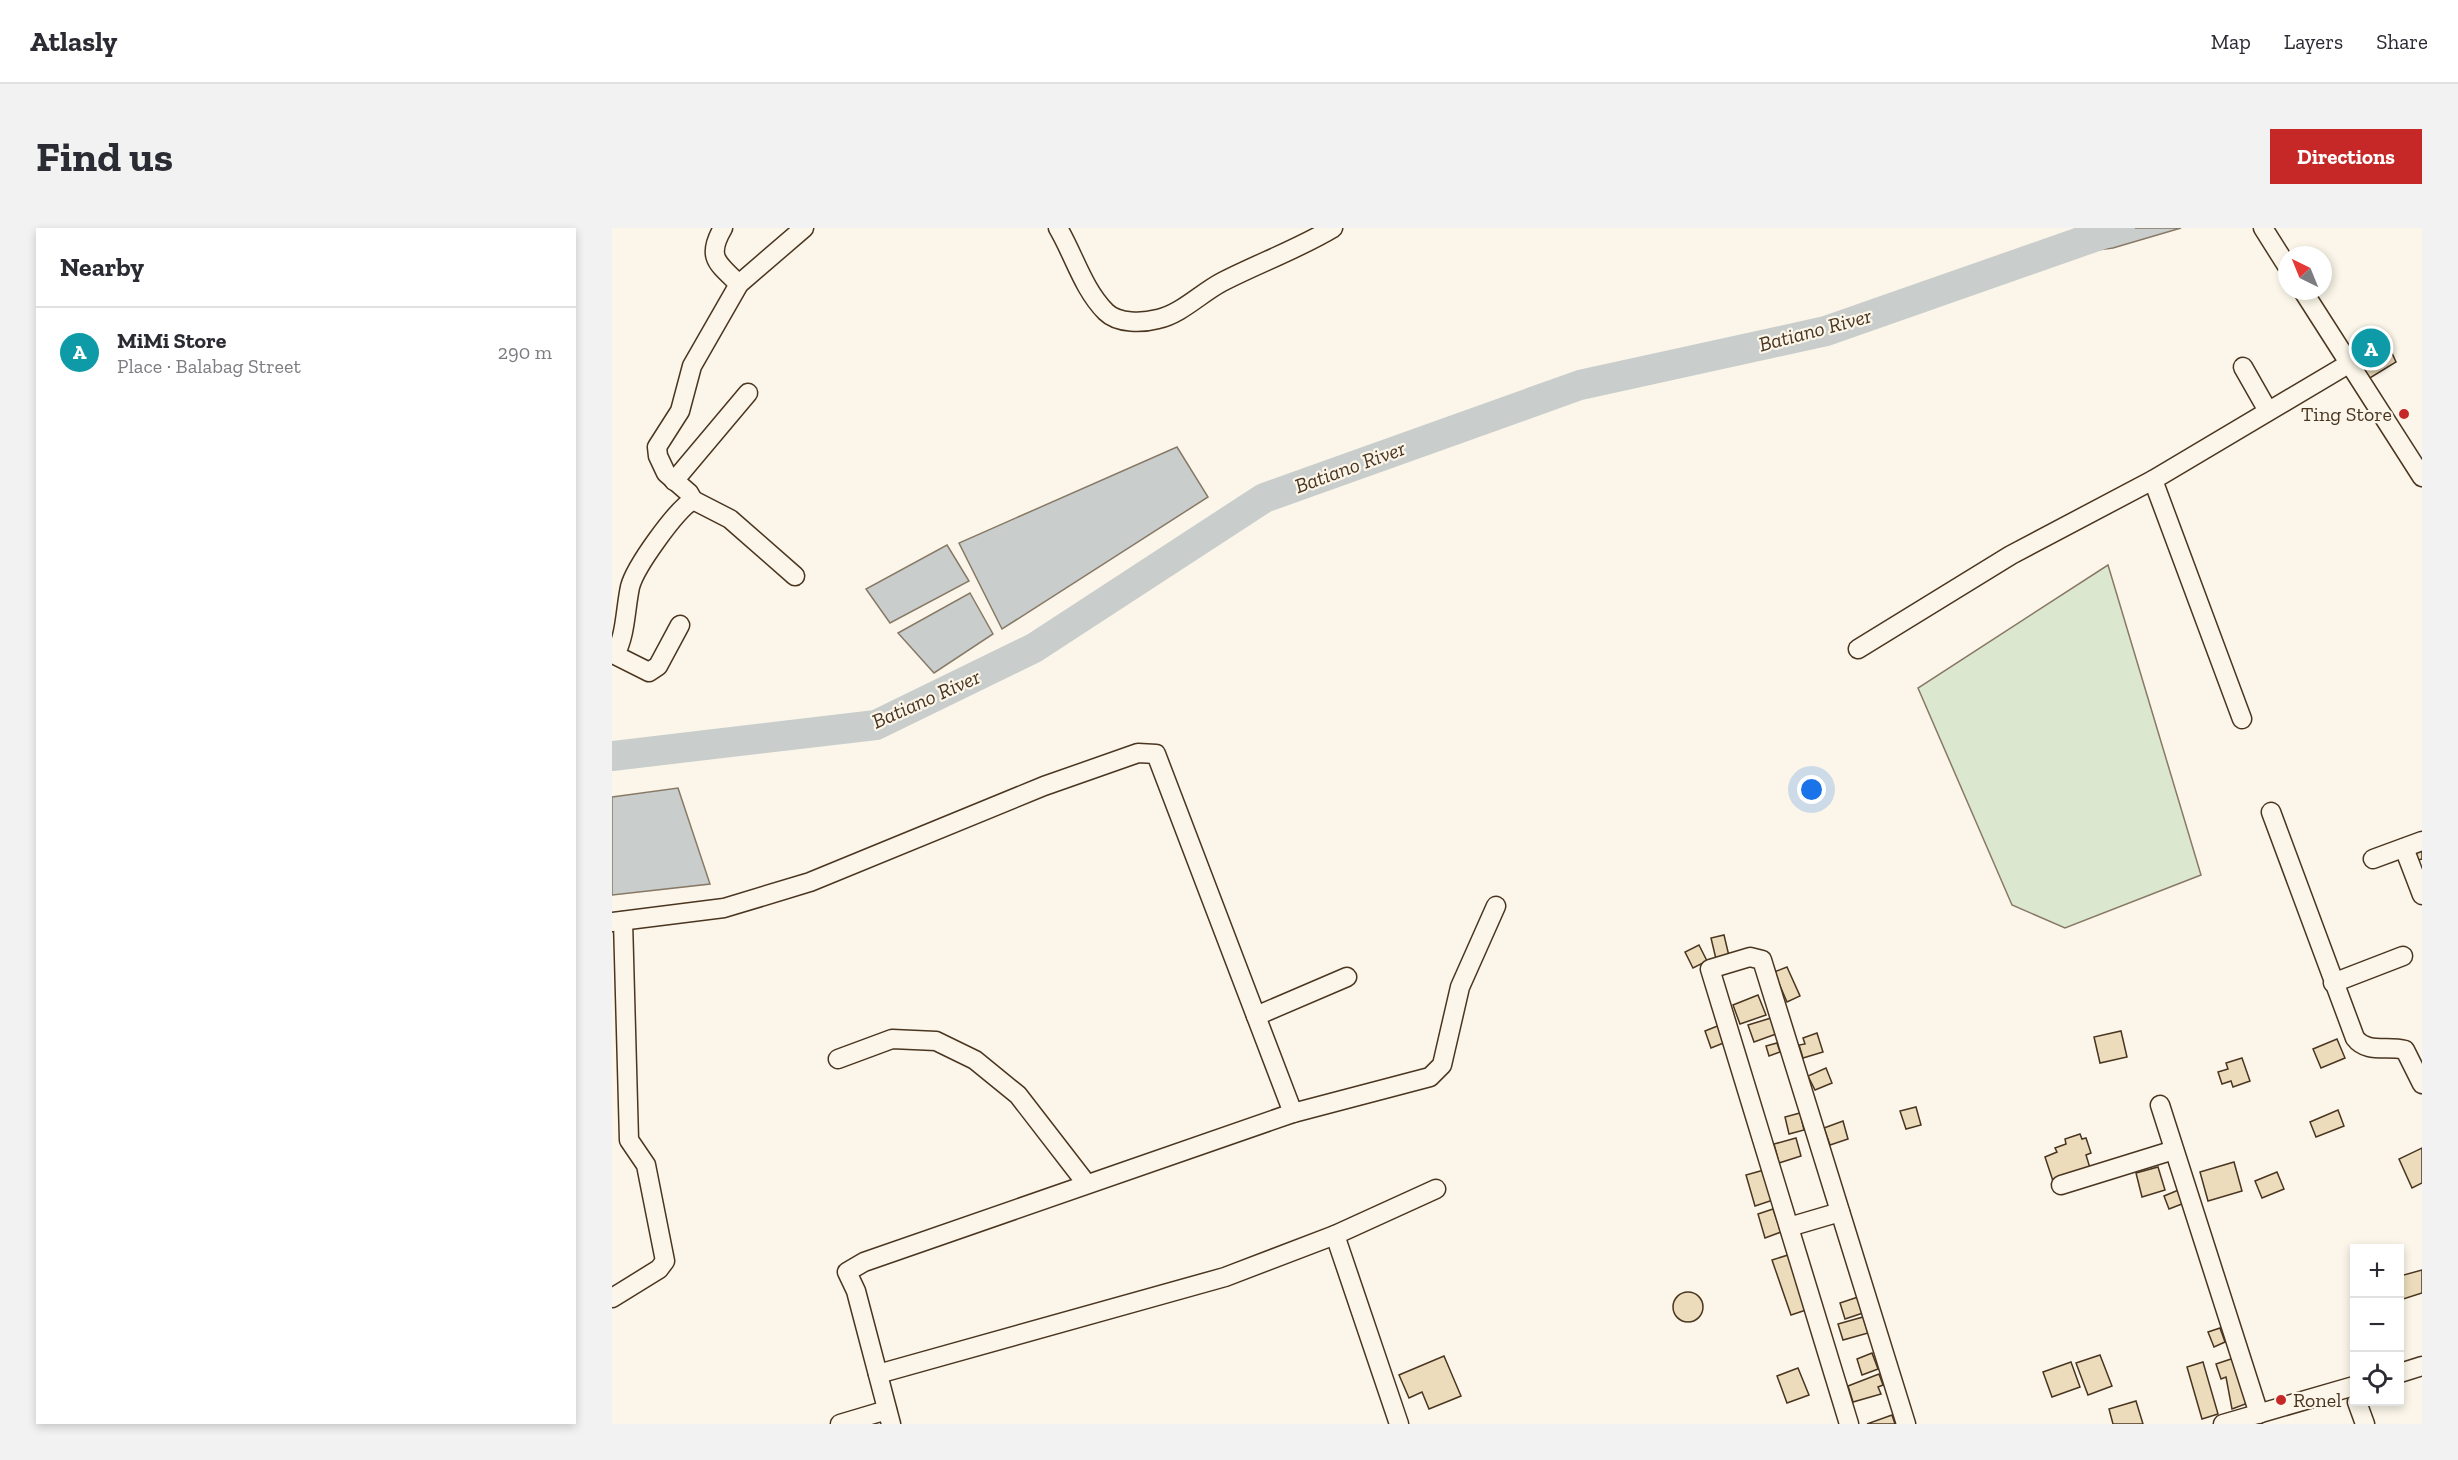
<!DOCTYPE html>
<html lang="en">
<head>
<meta charset="utf-8">
<style>
  :root { --surface:#fff; --page:#f2f2f3; --text:#2b2b33; --muted:#7c7c81; --line:#e1e1e2; --accent:#c62828 }
  body { margin:0; font-family:"Zilla Slab",serif; background:var(--page); color:var(--text) }
  .controls { position:absolute; right:18px; bottom:18px; display:grid; overflow:hidden; border-radius:0px; box-shadow:0 3px 9px #0003 }
  .controls button { width:54px; height:54px; display:grid; place-items:center; padding:0; border:0; border-bottom:2px solid var(--line); background:var(--surface); color:var(--text); font:30px sans-serif }
  .compass { position:absolute; left:1666px; top:18px; width:54px; height:54px; border-radius:50%; background:var(--surface); box-shadow:0 3px 9px #0003; rotate:317deg }
  .you { position:absolute; left:1200px; top:562px; width:21px; height:21px; margin:-15px; border:4px solid #fff; border-radius:50%; background:#1a73e8; box-shadow:0 0 0 9px #1a73e833 }
  .badge { display:grid; place-items:center; width:39px; height:39px; border-radius:50%; background:var(--accent); color:#fff; font-size:20px; font-weight:700 }
  .pin { position:absolute; translate:-50% -50%; border:3px solid #fff; box-shadow:0 2px 6px #0006 }
  .list { margin:0; padding:0; list-style:none }
  h2 { display:flex; justify-content:space-between; align-items:center; height:78px; margin:0; padding:0 24px; font-size:26px }
  h2 small { font-size:20px; font-weight:400; color:var(--muted) }
  .list li { display:grid; grid-template-columns:39px 1fr auto; gap:18px; align-items:center; box-sizing:border-box; height:90px; padding:0 24px; border-top:2px solid var(--line) }
  .list b { display:block; font-size:22px; white-space:nowrap }
  .list p { margin:0; font-size:20px; white-space:nowrap; color:var(--muted) }
  .list em { font-size:20px; font-style:normal; color:var(--muted) }
  .icon { flex:none; width:33px; height:33px; fill:none; stroke:currentColor; stroke-width:2; stroke-linecap:round; stroke-linejoin:round }
  .map { position:relative; flex:none; width:1810px; height:1196px; overflow:hidden; border-radius:0px }
  header { display:flex; align-items:center; gap:36px; box-sizing:border-box; height:84px; padding:0 30px; background:var(--surface); border-bottom:2px solid var(--line) }
  header strong { font-size:28px }
  nav { display:flex; gap:33px; margin-inline-start:auto; font-size:21px }
  .intro { display:flex; align-items:center; justify-content:space-between; box-sizing:border-box; height:144px; padding:0 36px }
  h1 { margin:0; font-size:42px }
  .button { padding:15px 27px; border-radius:0px; background:var(--accent); color:#fff; font-size:21px; font-weight:700 }
  main { display:flex; gap:36px; padding:0 36px }
  aside { flex:1; background:var(--surface); border-radius:0px; box-shadow:0 3px 9px #0003 }
  .map>svg:first-child { display:block }
  .green { fill:#dce7d0; stroke:#887966; stroke-width:1.5 }
  .water { fill:#c9cecd; stroke:#887966; stroke-width:1.5 }
  .lines { fill:none; stroke-linecap:round; stroke-linejoin:round }
  .river { stroke:#c9cecd; stroke-width:30 }
  .building { fill:#ecdcbc; stroke:#4a3520; stroke-width:1.5 }
  .minor-casing { stroke:#4a3520; stroke-width:21 }
  .minor { stroke:#fbf6e9; stroke-width:18 }
  .poi-dot { fill:#c62828; stroke:#fbf6e9; stroke-width:2 }
  .labels { text-anchor:middle; stroke-width:4.5; stroke-linejoin:round; paint-order:stroke }
  .poi-label { font-size:20px; fill:#4a3520; stroke:#fbf6e9; text-anchor:end }
  .water-label { font-size:21px; font-style:italic; fill:#4a3520; stroke:#fbf6e9 }
</style>
</head>
<body>
<header>
<strong>Atlasly</strong>
<nav><a>Map</a><a>Layers</a><a>Share</a></nav>
</header>
<div class="intro"><h1>Find us</h1><a class="button">Directions</a></div>
<main>
<aside>
<h2>Nearby<small></small></h2>
<ul class="list">
<li><span class="badge" style="background:#0f9aa8">A</span><div><b>MiMi Store</b><p>Place · Balabag Street</p></div><em>290 m</em></li>
</ul>
</aside>
<div class="map">
<svg width="1810" height="1196" viewBox="0 0 1810 1196">
  <rect width="100%" height="100%" fill="#fbf6e9"/>
  <path class="green" d="M1496 337 1589 647 1453 700 1400 677 1306 460Z"/>
  <g class="water">
    <path d="M1482 0H1569L1501 20 1429 29Z"/>
    <path d="M565 219 596 269 390 401 347 315Z"/>
    <path d="M335 317 357 353 278 395 254 361Z"/>
    <path d="M358 365 381 406 322 445 286 405Z"/>
    <path d="M66 560 98 656 0 667V569Z"/>
  </g>
  <g class="lines">
    <path class="river" d="M0 528 264 497 422 420 652 270 968 157 1214 103 1508 0"/>
  </g>
  <g class="building">
    <path d="M1770 107 1775 114 1742 135 1738 129Z"/>
    <path d="M1775 114 1784 134 1753 153 1742 135Z"/>
    <path d="M1810 615V631L1803 633 1798 620Z"/>
    <path d="M1112 707 1117 728 1104 731 1099 710Z"/>
    <path d="M1087 717 1095 733 1081 740 1073 724Z"/>
    <path d="M1175 739 1188 768 1175 774 1162 744Z"/>
    <path d="M1146 767 1154 787 1128 796 1121 777Z"/>
    <path d="M1159 790 1164 806 1142 814 1136 797Z"/>
    <path d="M1108 797 1114 814 1099 820 1093 803Z"/>
    <path d="M1509 803 1515 829 1488 835 1482 809Z"/>
    <path d="M1205 805 1211 824 1191 830 1187 817 1193 816 1191 810Z"/>
    <path d="M1725 811 1733 830 1709 840 1701 821Z"/>
    <path d="M1165 815 1168 824 1157 828 1154 818Z"/>
    <path d="M1630 830 1638 853 1621 859 1619 853 1610 856 1606 844 1616 841 1614 835Z"/>
    <path d="M1214 840 1220 855 1203 862 1196 848Z"/>
    <path d="M1304 879 1309 897 1294 901 1288 883Z"/>
    <path d="M1726 882 1732 898 1704 909 1698 894Z"/>
    <path d="M1188 885 1192 902 1177 906 1173 889Z"/>
    <path d="M1231 893 1236 911 1218 917 1212 900Z"/>
    <path d="M1468 906 1470 911 1474 910 1479 925 1474 927 1478 940 1441 953 1433 929 1445 924 1443 920 1454 916 1453 911Z"/>
    <path d="M1184 910 1189 928 1167 935 1162 916Z"/>
    <path d="M1810 920V955L1800 960 1787 931Z"/>
    <path d="M1622 934 1630 963 1596 973 1588 944Z"/>
    <path d="M1546 939 1553 962 1530 969 1524 945Z"/>
    <path d="M1152 942 1161 972 1143 978 1134 947Z"/>
    <path d="M1665 944 1672 961 1650 970 1643 953Z"/>
    <path d="M1569 961 1575 974 1557 981 1552 968Z"/>
    <path d="M1161 981 1169 1004 1153 1010 1146 986Z"/>
    <path d="M1176 1027 1194 1082 1179 1087 1160 1032Z"/>
    <path d="M1810 1042V1065L1788 1072V1048Z"/>
    <circle cx="1076" cy="1079" r="15"/>
    <path d="M1246 1069 1251 1085 1233 1091 1228 1075Z"/>
    <path d="M1251 1089 1256 1105 1231 1112 1226 1096Z"/>
    <path d="M1608 1100 1613 1114 1602 1119 1596 1104Z"/>
    <path d="M1260 1125 1266 1141 1250 1147 1245 1131Z"/>
    <path d="M1488 1127 1500 1158 1476 1167 1464 1135Z"/>
    <path d="M832 1128 849 1168 817 1181 810 1164 797 1170 787 1147Z"/>
    <path d="M1622 1130 1636 1175 1620 1181 1614 1149 1609 1151 1604 1136Z"/>
    <path d="M1459 1134 1468 1159 1440 1169 1431 1144Z"/>
    <path d="M1591 1134 1606 1186 1590 1191 1575 1139Z"/>
    <path d="M1186 1140 1197 1167 1175 1175 1165 1148Z"/>
    <path d="M1267 1146 1271 1157 1266 1159 1269 1166 1241 1174 1236 1158Z"/>
    <path d="M1524 1173 1531 1196H1501L1497 1181Z"/>
    <path d="M1280 1187 1283 1196H1255Z"/>
  </g>
  <g class="lines">
    <defs>
      <g id="minor">
        <path d="M111 0C94 29 105 35 127 56"/>
        <path d="M446 0C462 27 471 61 494 84 506 96 531 95 546 91 569 86 589 65 610 54 647 35 686 21 721 0"/>
        <path d="M1651 0 1675 38"/>
        <path d="M1691 63 1810 249"/>
        <path d="M1631 139 1656 183"/>
        <path d="M1541 252 1630 491"/>
        <path d="M62 253 136 165"/>
        <path d="M81 272 118 291 183 348"/>
        <path d="M68 397 46 438 37 444 3 427C14 406 13 383 18 359 23 339 64 282 81 272L77 265 54 245 46 228 45 219 68 183 80 138 127 56 192 0"/>
        <path d="M1246 421 1399 327 1541 252 1738 135"/>
        <path d="M1659 584 1743 810C1755 826 1776 817 1793 822L1810 856"/>
        <path d="M1792 620 1810 667"/>
        <path d="M1761 631 1810 613"/>
        <path d="M0 694 112 680 198 654 432 558 526 525 544 526 681 885"/>
        <path d="M1721 755 1791 728"/>
        <path d="M644 788 735 749"/>
        <path d="M226 831 280 811 324 813 363 832 406 867 474 955"/>
        <path d="M1548 877 1647 1186"/>
        <path d="M1449 957 1562 922"/>
        <path d="M1177 999 1228 984"/>
        <path d="M723 1007 787 1196"/>
        <path d="M0 1070 47 1041 53 1033 34 937 17 912 11 693"/>
        <path d="M1788 1145 1810 1138"/>
        <path d="M266 1146 613 1049 723 1007 824 961"/>
        <path d="M1745 1174 1753 1196"/>
        <path d="M228 1196 275 1182"/>
        <path d="M279 1196 244 1063 235 1044 252 1034 681 885 818 849 830 837 848 759 884 678"/>
        <path d="M1237 1196 1098 741 1138 729 1150 732 1294 1196"/>
        <path d="M1611 1196 1742 1158"/>
      </g>
    </defs>
    <use href="#minor" class="minor-casing"/>
    <use href="#minor" class="minor"/>
  </g>
  <g class="poi-dot">
    <circle cx="1792" cy="186" r="6"/>
    <circle cx="1669" cy="1172" r="6"/>
  </g>
  <g class="labels">
    <g class="poi-label">
      <text x="1780" y="193">Ting Store</text>
      <text x="1681" y="1179" text-anchor="start">Ronel</text>
    </g>
    <g class="water-label">
      <text transform="translate(1203 102) rotate(-15)" y="7">Batiano River</text>
      <text transform="translate(738 239) rotate(-20)" y="7">Batiano River</text>
      <text transform="translate(314 471) rotate(-24)" y="7">Batiano River</text>
    </g>
  </g>
</svg>
<div class="controls">
<button>+</button>
<button>−</button>
<button><svg class="icon" aria-label="locate" viewBox="0 0 24 24"><circle cx="12" cy="12" r="6"/><path d="M12 2v4M12 18v4M2 12h4M18 12h4"/></svg></button>
</div>
<svg class="compass" viewBox="-18 -18 36 36"><path d="M0-13l5 13h-10z" fill="#e53935"/><path d="M0 13l5-13h-10z" fill="#7c7c81"/></svg>
<div class="you"></div>
<div class="pin badge" style="left:1759px;top:120px;background:#0f9aa8">A</div>
</div>
</main>
</body>
</html>
